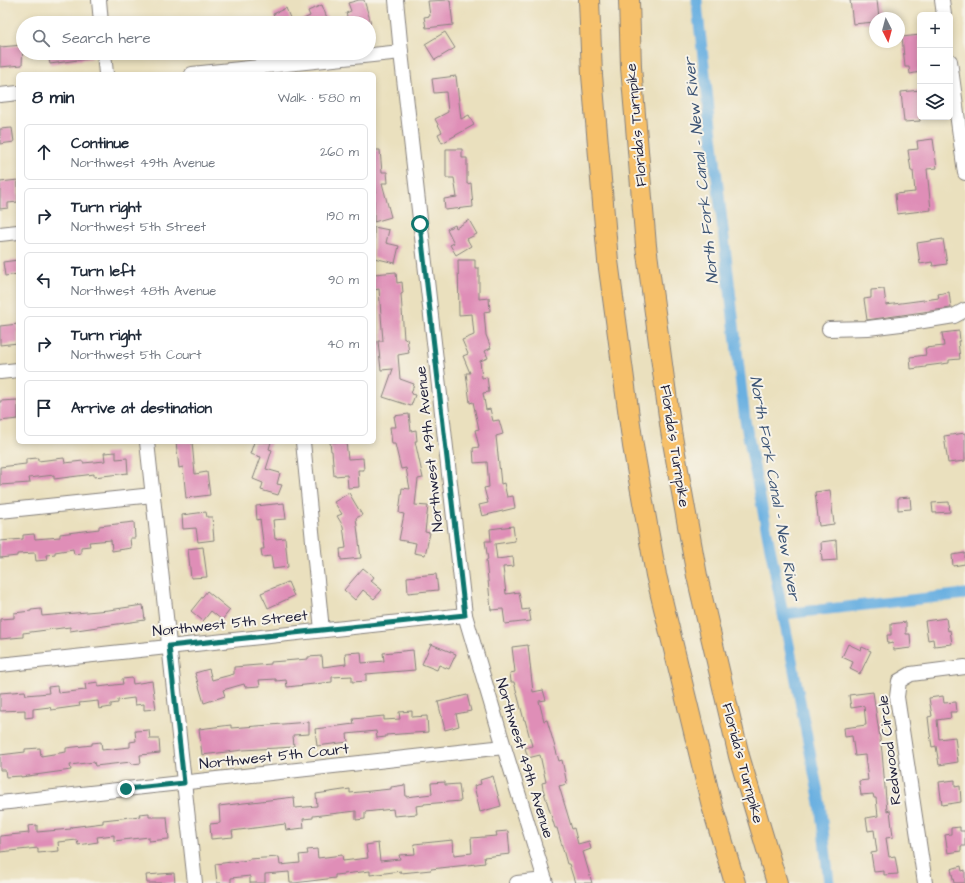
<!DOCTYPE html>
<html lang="en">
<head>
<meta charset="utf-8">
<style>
  :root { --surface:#fff; --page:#f2f2f3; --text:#1f2937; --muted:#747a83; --line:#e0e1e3 }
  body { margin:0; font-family:"Architects Daughter",sans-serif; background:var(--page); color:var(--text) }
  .controls { position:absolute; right:12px; top:12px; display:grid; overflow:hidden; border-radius:6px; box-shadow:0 2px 6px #0003 }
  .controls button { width:36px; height:36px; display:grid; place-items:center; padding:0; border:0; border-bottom:1px solid var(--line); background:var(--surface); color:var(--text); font:20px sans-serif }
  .compass { position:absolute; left:869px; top:12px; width:36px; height:36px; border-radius:50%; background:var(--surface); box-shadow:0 2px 6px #0003; rotate:174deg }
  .stop { position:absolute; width:12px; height:12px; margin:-9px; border:3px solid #0f766e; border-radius:50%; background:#fff }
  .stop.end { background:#0f766e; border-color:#fff; box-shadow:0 1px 4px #0008 }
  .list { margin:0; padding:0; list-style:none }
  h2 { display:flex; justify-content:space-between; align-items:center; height:52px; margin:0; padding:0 16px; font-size:17px }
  h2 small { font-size:13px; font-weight:400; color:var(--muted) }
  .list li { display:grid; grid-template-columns:26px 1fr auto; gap:12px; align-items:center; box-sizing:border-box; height:56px; margin:0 8px 8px; padding:0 8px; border:1px solid var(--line); border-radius:6px }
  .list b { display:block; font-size:15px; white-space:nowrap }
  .list p { margin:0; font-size:13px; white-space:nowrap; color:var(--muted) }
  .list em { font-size:13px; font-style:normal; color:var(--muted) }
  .icon { flex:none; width:22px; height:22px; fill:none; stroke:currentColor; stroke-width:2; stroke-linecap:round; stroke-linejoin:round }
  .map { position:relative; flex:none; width:965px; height:883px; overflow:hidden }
  .search { position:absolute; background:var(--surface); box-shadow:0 2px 6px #0003; left:16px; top:16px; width:360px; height:44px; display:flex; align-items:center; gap:10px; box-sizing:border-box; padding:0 14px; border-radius:22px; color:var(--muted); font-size:15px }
  .panel { position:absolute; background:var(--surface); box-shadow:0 2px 6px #0003; left:16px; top:72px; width:360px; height:372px; border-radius:6px }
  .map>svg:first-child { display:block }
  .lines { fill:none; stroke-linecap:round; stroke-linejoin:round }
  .canal { stroke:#6bb0e1; stroke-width:11 }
  .building { fill:#df8eb7 }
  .minor-casing { stroke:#86817c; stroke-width:16 }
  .highway-casing { stroke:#86817c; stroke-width:22 }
  .minor { stroke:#fff; stroke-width:14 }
  .highway { stroke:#f6c06b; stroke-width:20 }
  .route { stroke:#0f766e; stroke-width:5 }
  .labels { text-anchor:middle; stroke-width:4; stroke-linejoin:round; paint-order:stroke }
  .street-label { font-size:15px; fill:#22223b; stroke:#f7f3e8 }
  .water-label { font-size:16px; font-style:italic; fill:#3c5475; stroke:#f7f3e8 }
</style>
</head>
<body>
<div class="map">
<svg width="965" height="883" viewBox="0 0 965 883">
  <rect width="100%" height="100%" fill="#f7f3e8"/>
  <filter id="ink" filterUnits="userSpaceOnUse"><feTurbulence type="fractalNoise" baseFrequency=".025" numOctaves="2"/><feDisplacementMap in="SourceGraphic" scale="8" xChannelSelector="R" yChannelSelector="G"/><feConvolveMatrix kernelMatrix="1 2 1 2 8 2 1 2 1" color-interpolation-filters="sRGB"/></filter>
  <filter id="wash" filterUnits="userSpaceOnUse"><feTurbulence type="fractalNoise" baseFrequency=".012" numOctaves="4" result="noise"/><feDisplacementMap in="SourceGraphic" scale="16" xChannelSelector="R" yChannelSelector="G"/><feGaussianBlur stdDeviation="0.9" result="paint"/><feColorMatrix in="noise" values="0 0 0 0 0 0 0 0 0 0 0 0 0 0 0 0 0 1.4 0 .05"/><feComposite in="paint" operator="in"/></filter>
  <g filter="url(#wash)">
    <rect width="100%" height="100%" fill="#eae0be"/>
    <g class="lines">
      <g class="canal">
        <path d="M697 0 698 14 745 420 820 803 829 883"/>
        <path d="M783 614 965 594"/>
      </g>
    </g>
    <g id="blocks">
      <g class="building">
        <path d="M359 0H364L371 23H349L346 13 351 11 348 3Z"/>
        <path d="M450 0 453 25 426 28 424 17 430 16 428 1Z"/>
        <path d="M850 0H877L879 18H875V22L853 24Z"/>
        <path d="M322 5 329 23H295L310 16 308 11Z"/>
        <path d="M286 8 292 23H276L273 14Z"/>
        <path d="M445 32 455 48 435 60 425 44Z"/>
        <path d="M920 35V72L910 74 909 67H905L902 37Z"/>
        <path d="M23 45 22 65 0 67V47Z"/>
        <path d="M48 53H91L92 58 50 64Z"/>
        <path d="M456 76 461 119 469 115 474 125 442 143 438 134 442 132 435 119 448 112 446 92 434 93 432 79Z"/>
        <path d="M920 90V121L904 122 901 92Z"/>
        <path d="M12 128 14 142 0 144V129Z"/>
        <path d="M933 139 937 168 927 169 931 210 897 214 895 194 915 192 913 171H911L908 150 918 149 917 141Z"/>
        <path d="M446 149H462V158H467V184L471 183 473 207 445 210 444 199 457 197 454 178H446Z"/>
        <path d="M374 150H380L382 172H387L388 183H382L391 217 374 222V192H376L374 177Z"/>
        <path d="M18 180V202L8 203V208L0 209V182Z"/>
        <path d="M469 220 477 234 467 239 471 246 456 255 450 245 454 243 447 229 455 225 456 228Z"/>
        <path d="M374 227 389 230 386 243 399 246 395 263 374 258Z"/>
        <path d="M943 239 947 264 933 266 932 262 920 264 917 243Z"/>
        <path d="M18 260V274L5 276 3 262Z"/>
        <path d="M458 260H475V268H479V299L489 298 490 311 484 312 486 335 491 348 485 351 488 358 480 361 482 378 487 377 489 392 483 393 486 410 490 409 493 421 499 420 503 434 496 436 501 484 504 483 507 497 513 496 515 508 482 516 479 505 488 503 484 488 489 487 487 462 474 463 473 448 479 447 475 430 479 429 473 402 470 403 466 373H470L463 356 468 354 462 340 474 335 472 314 459 315Z"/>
        <path d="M396 272 397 283 402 282 403 293 401 294 404 339 407 338 409 353 398 355 400 379 414 384 411 394 415 395 411 406 383 397 393 369 381 370 378 341H383L379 289 374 290V274Z"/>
        <path d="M884 289 886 305 939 298 938 294 949 292 951 308 867 320 864 299 871 298V290Z"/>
        <path d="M18 324V343L0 345V326Z"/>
        <path d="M959 331 960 341H958L960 359 949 360V363L926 366V367L911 369 910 357 926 355 925 348 944 346 942 333Z"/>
        <path d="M18 400V419L0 421V401Z"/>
        <path d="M409 414 411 431 416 430 417 441H415L423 478 418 479 415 505 428 506 425 532 430 533 425 555 414 553 416 543 399 540 404 514 399 513 402 488 410 489 406 468 401 469 395 444H392L390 427H396L394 416Z"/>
        <path d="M965 433V461L948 463 944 436Z"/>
        <path d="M176 442H192L195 474 207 472 210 495 186 498 183 467 179 468Z"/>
        <path d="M254 442H271L269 449 272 450 266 469 280 473 277 484 282 485 278 495 261 490 263 483 253 479 261 457 250 454Z"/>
        <path d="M330 442H346L348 459 363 458 364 470H358L359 487 348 488 347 475 334 476 332 451H331Z"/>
        <path d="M116 452V459L127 458 128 473 94 477V474L54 479V475L29 478 30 483 0 485V467L26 464V459L38 458V461L64 458 65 463 83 461V463L105 461 104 453Z"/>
        <path d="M830 490 834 524 819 526 815 492Z"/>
        <path d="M349 493 362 515 356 518 361 558 341 560 340 549 346 548 343 526 337 516 342 514 334 502Z"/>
        <path d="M910 497 911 509 898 510V498Z"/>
        <path d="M949 502 950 512 933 513 932 503Z"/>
        <path d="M284 503 286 519 273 520 275 539 285 538 288 567 273 569 271 556 262 557 261 549H264L260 519 257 520 256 506Z"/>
        <path d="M206 512 207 517H212L214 540 198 542 196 528 183 529 182 515Z"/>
        <path d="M134 522 135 538H130L131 548 112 551 111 540 89 542 90 546 81 547V553L74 554 73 549 55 552V554L46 555 47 560 36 561 35 553 17 554V556L0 558V541L23 539V535L34 534 35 539 60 537V534L99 529V526Z"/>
        <path d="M513 526 515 541 495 544 497 559 513 557 514 566 503 567 506 594 519 592 522 610 529 609 531 621 505 624 503 609 491 610 486 560H488L485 541H491L490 529Z"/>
        <path d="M836 540 837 560 822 561 821 542Z"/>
        <path d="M203 547 207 577 191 578 188 549Z"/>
        <path d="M965 553V564L953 566 952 555Z"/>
        <path d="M363 568 374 577 371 581 382 590 374 599 363 590 355 600 344 590Z"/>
        <path d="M436 574 438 590 408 593 407 577Z"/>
        <path d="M288 582 294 596 268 608 261 593Z"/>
        <path d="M207 591 230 610 222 620 211 611 203 621 191 611Z"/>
        <path d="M143 605 145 620 70 631V627L23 633V637L0 639V619L14 618V613L31 611V610L41 609 42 616 109 610Z"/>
        <path d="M946 618 948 631 950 630 952 644 934 646 933 639 928 640 925 621Z"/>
        <path d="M906 622V634H910L911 648 894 650 893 643 888 644 887 635H891V624Z"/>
        <path d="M431 644 456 654 449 669 439 665 437 670 422 664Z"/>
        <path d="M848 644 861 650 862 647 871 651 860 674 850 669 853 662 842 657Z"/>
        <path d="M528 645 533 692 543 690 546 700 539 701 544 721 547 720 559 761 562 760 567 784 559 786 572 829 574 828 578 844 589 841 591 849 583 852 592 883H575L569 864H567L557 828H555L543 789 542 783 546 782 540 755 528 758 525 748 532 746 525 720H524L514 682H511L510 673 515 672 512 647Z"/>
        <path d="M413 650 415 670 366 674V681L352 682V676L332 677V682L287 687 286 680 276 681V679L259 680 260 686 245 687 244 684 223 690 225 696 204 703 195 673 209 669 212 680 234 674V667L271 664V662L308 659V657L322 656 323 667 346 664 345 653 361 652 362 663 384 661 383 653Z"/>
        <path d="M132 678 133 684 152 681 156 709 144 710V704L135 705 134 698 118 700V703L111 704V707L99 709 98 701 79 703 80 706 51 710 50 707 33 709V717L25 718V710L0 711V693L25 691 26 695 49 693 48 687 57 686 58 693 86 690 85 684 98 682V687L123 684 122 679Z"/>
        <path d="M873 692 882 752 887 811 890 810 893 837 886 838 889 857 895 856 898 874 884 875V871L874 872 871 853 877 852 874 830 868 831 866 818 878 816 876 798H874L873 794 861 795 859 781 868 780 865 755 855 756 852 736 845 737 844 728 866 725 864 706 851 708 849 695Z"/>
        <path d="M467 695 471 711 456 714 459 726 445 730 438 702Z"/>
        <path d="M943 696 944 703 956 702 957 712H950L951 718 937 720 939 739 955 737 958 762 939 765 936 746 932 747 930 734 928 717 932 716 929 698Z"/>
        <path d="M412 711V717L427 716 428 732 386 735V737L377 738 376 731 347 734 348 742 317 746 315 729 354 724 353 719 384 716V720L400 719 399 712Z"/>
        <path d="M309 722V734L293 735 294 747 243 750 202 755 199 729 231 725V728Z"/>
        <path d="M149 730 150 739H159L160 753 140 755 141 763 132 764 131 762 95 766 94 762 70 765 71 770 21 777V776L6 777 5 770H0V755L25 752V749L40 748 41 756 66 752V748L92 745V743L101 742 102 750 130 747V742L136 741 135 731Z"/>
        <path d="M493 776 501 806 480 812 474 786 481 784 480 780Z"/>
        <path d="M955 780V787L960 786 961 802 942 805 939 782Z"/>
        <path d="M445 782V785L459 784 461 801 424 804V805L416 806 417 814 394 816 393 809 365 812V819L356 820V811L313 816V818L303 819 304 828 286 830 285 824 232 831 233 837 211 839 210 824 220 823 219 806 294 797 295 808 317 806 316 794 350 789V793L391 789V787L405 785 406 797 432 794 431 783Z"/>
        <path d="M149 813V817H167L169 839 149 841V837L114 841V835L97 837 98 842 78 845 77 840 58 842 59 851 38 853V848L0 852V836L29 833 28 826 37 825V832L71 829V827L103 823V820L140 816 139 814Z"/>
        <path d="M960 827V831H965V846H961V851L948 853 945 835 951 834V828Z"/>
        <path d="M508 831 510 854 484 857 485 863 431 869V870L401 873V871L370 875V871L335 875V878L294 883H290L289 872 265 874V883H250V876L231 878V883H217L215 864 249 860V859L279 857 280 865 300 863 299 855 308 854 307 850 317 849 318 858 342 855 343 861 368 858 366 845 378 843 380 861 400 859 399 855 415 854 414 844 453 840 454 855 472 853 471 838 497 836 496 832Z"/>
        <path d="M961 866 962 871 965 870V883H954L951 869Z"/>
        <path d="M174 873 175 883H147L146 875Z"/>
      </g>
    </g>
  </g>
  <g filter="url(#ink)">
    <use href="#blocks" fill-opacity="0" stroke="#86817c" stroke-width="1"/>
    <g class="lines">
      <defs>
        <g id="minor">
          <path d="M99 0 101 23"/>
          <path d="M396 0 401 52 465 615 504 747 546 883"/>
          <path d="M942 0 944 15"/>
          <path d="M104 53 106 74"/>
          <path d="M950 61 965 173"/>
          <path d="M192 74 401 52"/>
          <path d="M0 95 18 93"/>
          <path d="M0 234 18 232"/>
          <path d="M829 329 868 328 917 322 954 316 965 310"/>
          <path d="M0 372 18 370"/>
          <path d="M147 442 195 883"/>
          <path d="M303 442 322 630"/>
          <path d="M0 511 153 495"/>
          <path d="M0 665 465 615"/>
          <path d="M0 803 504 747"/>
          <path d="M517 883 545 880"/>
          <path d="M925 883 897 697 899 681 911 674 965 667"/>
        </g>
        <g id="highway">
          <path d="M589 0 592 75 608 261 633 446 656 575 712 806 735 883"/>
          <path d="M629 0 631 67 646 246 671 431 697 576 739 756 777 883"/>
        </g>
      </defs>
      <use href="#minor" class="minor-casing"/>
      <use href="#highway" class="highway-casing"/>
      <use href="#minor" class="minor"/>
      <use href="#highway" class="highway"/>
    </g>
  </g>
  <g class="lines" filter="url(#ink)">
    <path class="route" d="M126 789 184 783 169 646 465 615 420 224"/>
  </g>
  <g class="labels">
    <g class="street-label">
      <text transform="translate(636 125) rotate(-95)" y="5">Florida's Turnpike</text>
      <text transform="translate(675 446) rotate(81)" y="5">Florida's Turnpike</text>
      <text transform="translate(429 449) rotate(-96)" y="5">Northwest 49th Avenue</text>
      <text transform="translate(230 623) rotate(-6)" y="5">Northwest 5th Street</text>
      <text transform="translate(889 750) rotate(-97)" y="5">Redwood Circle</text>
      <text transform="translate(274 756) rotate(-6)" y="5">Northwest 5th Court</text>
      <text transform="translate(525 758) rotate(73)" y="5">Northwest 49th Avenue</text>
      <text transform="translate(743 763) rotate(75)" y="5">Florida's Turnpike</text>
    </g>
    <g class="water-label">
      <text transform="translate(700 171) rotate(-96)" y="6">North Fork Canal - New River</text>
      <text transform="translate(776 488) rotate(80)" y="6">North Fork Canal - New River</text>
    </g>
  </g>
</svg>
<div class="controls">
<button>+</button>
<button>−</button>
<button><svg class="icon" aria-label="layers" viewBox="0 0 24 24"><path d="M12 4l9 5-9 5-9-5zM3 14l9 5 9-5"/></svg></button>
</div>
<svg class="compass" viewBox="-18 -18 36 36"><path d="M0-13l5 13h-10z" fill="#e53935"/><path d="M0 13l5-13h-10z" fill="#747a83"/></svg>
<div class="stop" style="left:420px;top:224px"></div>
<div class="stop end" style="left:126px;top:789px"></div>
<div class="search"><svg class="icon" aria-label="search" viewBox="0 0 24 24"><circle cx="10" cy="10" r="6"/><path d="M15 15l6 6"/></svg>Search here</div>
<section class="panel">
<h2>8 min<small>Walk · 580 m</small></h2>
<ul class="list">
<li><svg class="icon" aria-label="ahead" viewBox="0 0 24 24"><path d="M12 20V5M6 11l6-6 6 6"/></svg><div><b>Continue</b><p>Northwest 49th Avenue</p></div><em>260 m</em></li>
<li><svg class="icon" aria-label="right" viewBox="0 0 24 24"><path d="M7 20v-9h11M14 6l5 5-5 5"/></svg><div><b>Turn right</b><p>Northwest 5th Street</p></div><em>190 m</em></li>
<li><svg class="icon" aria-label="left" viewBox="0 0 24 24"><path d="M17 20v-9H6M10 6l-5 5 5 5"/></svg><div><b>Turn left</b><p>Northwest 48th Avenue</p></div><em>90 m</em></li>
<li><svg class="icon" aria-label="right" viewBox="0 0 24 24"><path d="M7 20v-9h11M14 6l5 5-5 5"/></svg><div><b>Turn right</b><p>Northwest 5th Court</p></div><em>40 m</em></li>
<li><svg class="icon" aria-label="arrive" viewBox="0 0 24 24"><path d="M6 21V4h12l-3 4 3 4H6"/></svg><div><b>Arrive at destination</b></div></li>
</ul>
</section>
</div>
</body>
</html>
